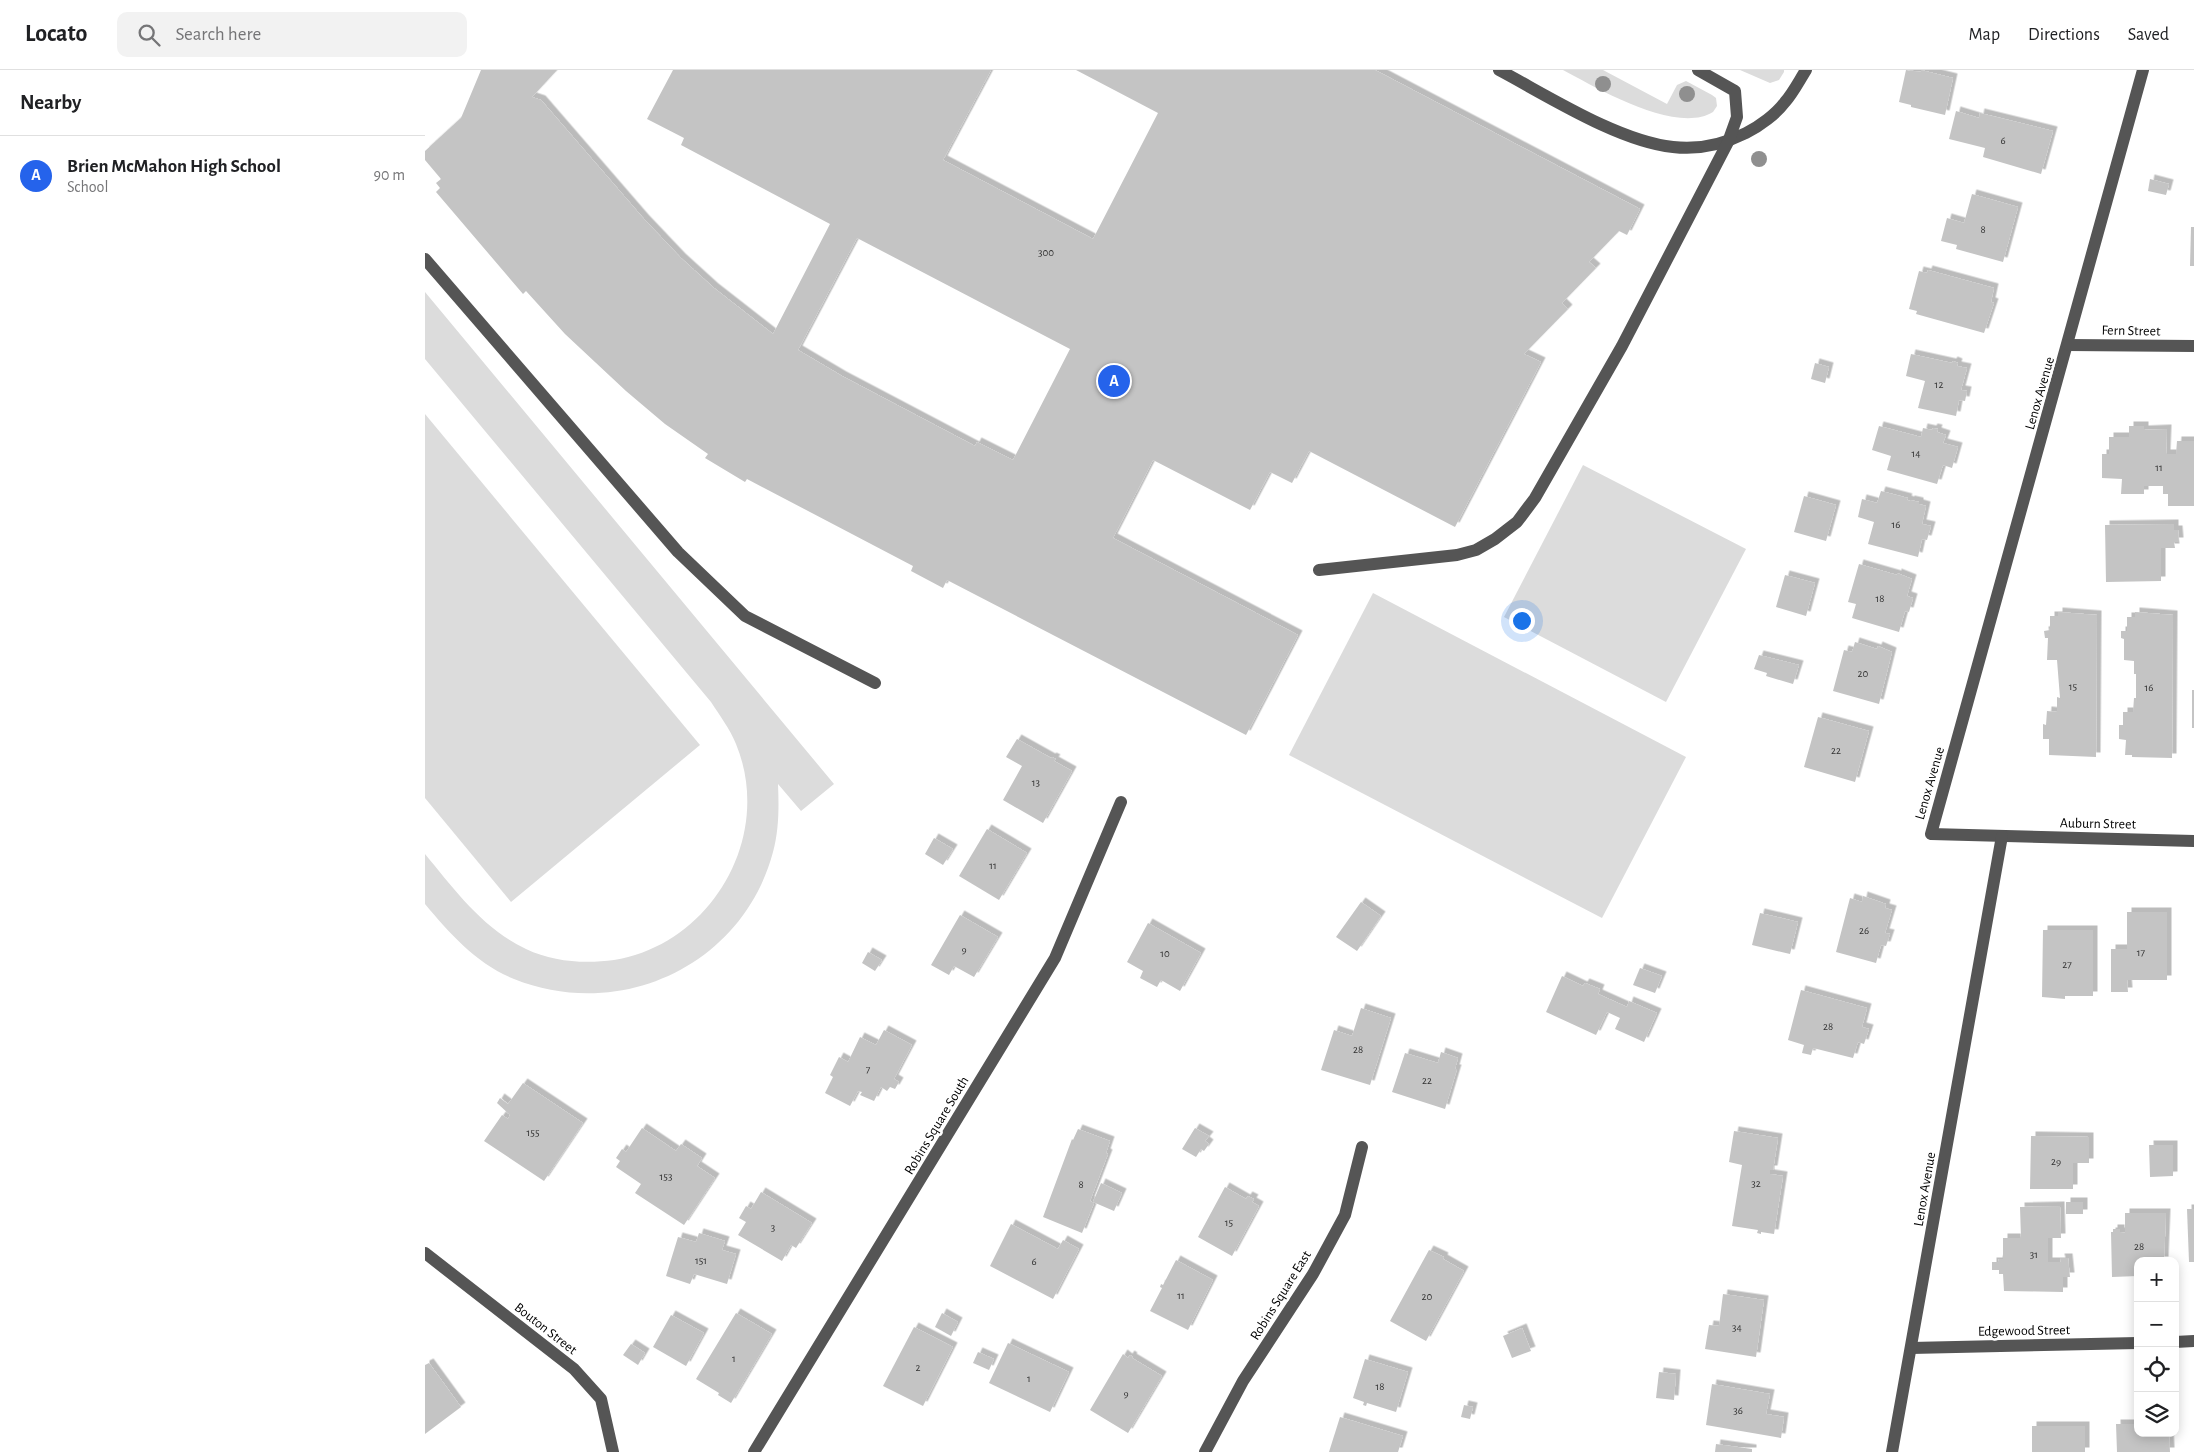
<!DOCTYPE html>
<html lang="en">
<head>
<meta charset="utf-8">
<style>
  :root { --surface:#fff; --page:#f2f2f2; --text:#202124; --muted:#757577; --line:#e0e0e0; --accent:#2563eb }
  body { margin:0; font-family:"Alegreya Sans",sans-serif; background:var(--page); color:var(--text) }
  .controls { position:absolute; right:15px; bottom:15px; display:grid; overflow:hidden; border-radius:10px; box-shadow:0 2px 12px #0003 }
  .controls button { width:45px; height:45px; display:grid; place-items:center; padding:0; border:0; border-bottom:1px solid var(--line); background:var(--surface); color:var(--text); font:25px sans-serif }
  .you { position:absolute; left:1096px; top:550px; width:18px; height:18px; margin:-12px; border:4px solid #fff; border-radius:50%; background:#1a73e8; box-shadow:0 0 0 8px #1a73e833 }
  .badge { display:grid; place-items:center; width:32px; height:32px; border-radius:50%; background:var(--accent); color:#fff; font-size:16px; font-weight:700 }
  .pin { position:absolute; translate:-50% -50%; border:2px solid #fff; box-shadow:0 1px 5px #0006 }
  .list { margin:0; padding:0; list-style:none }
  h2 { display:flex; justify-content:space-between; align-items:center; height:65px; margin:0; padding:0 20px; font-size:21px }
  h2 small { font-size:16px; font-weight:400; color:var(--muted) }
  .list li { display:grid; grid-template-columns:32px 1fr auto; gap:15px; align-items:center; box-sizing:border-box; height:80px; padding:0 20px; border-top:1px solid var(--line) }
  .list b { display:block; font-size:19px; white-space:nowrap }
  .list p { margin:0; font-size:16px; white-space:nowrap; color:var(--muted) }
  .list em { font-size:16px; font-style:normal; color:var(--muted) }
  .icon { flex:none; width:28px; height:28px; fill:none; stroke:currentColor; stroke-width:2; stroke-linecap:round; stroke-linejoin:round }
  .map { position:relative; flex:none; width:1769px; height:1382px; overflow:hidden }
  header { display:flex; align-items:center; gap:30px; box-sizing:border-box; height:70px; padding:0 25px; background:var(--surface); border-bottom:1px solid var(--line) }
  header strong { font-size:24px }
  nav { display:flex; gap:28px; margin-inline-start:auto; font-size:18px }
  .search { width:350px; height:45px; background:var(--page); display:flex; align-items:center; gap:12px; box-sizing:border-box; padding:0 18px; border-radius:10px; color:var(--muted); font-size:19px }
  main { display:flex }
  aside { flex:1; background:var(--surface) }
  .map>svg:first-child { display:block }
  .green { fill:#dcdcdc }
  .building { fill:#c4c4c4; fill-rule:evenodd; filter:url(#shadow) }
  .lines { fill:none; stroke-linecap:round; stroke-linejoin:round }
  .minor { stroke:#555; stroke-width:12 }
  .tree { fill:#8f8f8f }
  .labels { text-anchor:middle; stroke-width:5; stroke-linejoin:round; paint-order:stroke }
  .number-label { font-size:11px; fill:#313131 }
  .street-label { font-size:14px; fill:#000; stroke:#fff }
</style>
</head>
<body>
<header>
<strong>Locato</strong>
<div class="search"><svg class="icon" aria-label="search" viewBox="0 0 24 24"><circle cx="10" cy="10" r="6"/><path d="M15 15l6 6"/></svg>Search here</div>
<nav><a>Map</a><a>Directions</a><a>Saved</a></nav>
</header>
<main>
<aside>
<h2>Nearby<small></small></h2>
<ul class="list">
<li><span class="badge">A</span><div><b>Brien McMahon High School</b><p>School</p></div><em>90 m</em></li>
</ul>
</aside>
<div class="map">
<svg width="1769" height="1382" viewBox="0 0 1769 1382">
  <defs>
    <filter id="shadow"><feDropShadow dx="4.5" dy="-4.5" stdDeviation="0" flood-color="#0004"/></filter>
  </defs>
  <rect width="100%" height="100%" fill="#fff"/>
  <g class="green">
    <path d="M1138 0H1178L1242 34 1252 15 1261 11 1287 25 1291 28 1292 36 1288 42C1251 65 1172 18 1138 0Z"/>
    <path d="M1315 0H1359V2L1354 10 1345 13Z"/>
    <path d="M0 222 409 714 376 741 353 714C354 737 354 760 348 782 318 895 196 952 89 909 52 894 25 864 0 834V784C30 820 57 858 101 879 128 892 160 894 189 890 287 874 349 766 311 674 305 659 295 646 286 632L0 289Z"/>
    <path d="M0 344 275 675 86 832 0 728Z"/>
    <path d="M1158 395 1321 479 1241 632 1079 547Z"/>
    <path d="M948 523 1261 687 1177 848 864 685Z"/>
  </g>
  <g class="building">
    <path d="M56 0H132L107 27 116 30 219 149 256 188 289 218 348 264 405 154 256 75 259 68 222 49 248 0H566L518 90 668 169 733 43 651 0H950L1215 139 1202 165 1194 161 1164 192 1171 198 1137 233 1143 239 1099 284 1116 292 1030 457 884 381 867 413 845 402 825 440 728 390 688 468 873 565 821 665 522 510 518 518 486 501 488 496 322 409 320 412 280 388 283 384 240 354 201 321 140 264 101 221 98 224 11 122 15 118 11 113 16 109 0 90V81L36 48ZM432 168 645 279 588 390 552 372 550 376 417 306 373 280Z"/>
    <path d="M1481 0 1496 2V0L1528 8 1520 45 1486 37V35L1474 32Z"/>
    <path d="M1531 41 1554 48 1555 43 1628 61 1616 104 1558 87 1560 78 1524 69Z"/>
    <path d="M1725 109 1744 114 1741 125 1723 121Z"/>
    <path d="M1547 124 1593 137 1578 192 1531 179 1532 175 1516 171 1522 148 1539 153Z"/>
    <path d="M1766 157H1769V196H1765Z"/>
    <path d="M1503 200 1569 218 1566 232 1569 233 1559 263 1491 244 1492 241 1484 239 1494 201 1502 203Z"/>
    <path d="M1486 284 1527 293 1528 291 1533 293 1532 296 1542 298 1536 320 1542 321 1540 331 1534 330 1531 346 1493 338 1500 311 1481 306Z"/>
    <path d="M1390 293 1404 297 1400 313 1386 309Z"/>
    <path d="M1454 356 1496 367 1498 358 1507 360 1508 358 1513 359 1512 362 1521 365 1518 373 1533 377 1527 398 1518 395 1512 414 1462 400 1466 386 1447 380Z"/>
    <path d="M1704 356H1719V360L1742 359 1741 384H1751L1752 371H1769V436H1743V424H1738V416H1719V424H1696L1697 409 1677 408V384H1684V367H1704Z"/>
    <path d="M1456 421 1483 428 1482 430 1485 431V430L1494 432V434L1501 436 1497 454 1506 456 1502 470 1497 469 1493 487 1443 474 1449 452 1433 447 1437 429 1452 433Z"/>
    <path d="M1379 426 1411 435 1401 471 1369 462Z"/>
    <path d="M1749 454V460H1753L1754 472H1749L1750 478H1736V511L1681 512 1680 455Z"/>
    <path d="M1434 494 1472 505V503L1487 509 1482 526 1488 528 1484 542 1480 541 1474 562 1427 548 1431 534 1423 532Z"/>
    <path d="M1360 505 1390 513 1381 546 1351 537Z"/>
    <path d="M1633 542 1672 545 1671 687 1624 685V669H1618V654L1621 655 1622 641 1632 642V627L1635 628 1632 590H1622L1623 568H1620L1619 561 1625 560V546H1633Z"/>
    <path d="M1710 542 1748 545 1747 688 1707 687V685H1700L1701 670 1694 669V655H1698V642H1708L1709 628H1711V604H1709V591L1699 590V569L1696 568V561H1702V547H1710Z"/>
    <path d="M1430 572 1452 579 1453 576 1467 582 1454 634 1408 621 1419 580 1427 582Z"/>
    <path d="M1334 585 1374 595 1368 614 1341 606 1342 603 1329 599Z"/>
    <rect x="1767" y="620" width="2" height="38"/>
    <path d="M1393 647 1444 661 1430 712 1379 697Z"/>
    <path d="M592 669 626 688 627 687 631 689 629 691 647 701 618 753 578 730 597 696 581 687Z"/>
    <path d="M562 759 602 783 574 830 534 806Z"/>
    <path d="M509 768 528 779 518 795 500 784Z"/>
    <path d="M1438 826 1461 834 1460 838 1467 840 1460 863 1465 864 1461 876 1456 875 1451 893 1411 882 1425 828 1437 832Z"/>
    <path d="M936 832 956 846 932 881 911 867Z"/>
    <path d="M1702 842H1742V910H1702L1703 922H1686V879H1702Z"/>
    <path d="M1335 843 1373 852 1365 884 1327 875Z"/>
    <path d="M535 845 573 867 549 907 529 896 524 905 506 895Z"/>
    <path d="M723 853 776 883 755 921 736 910 732 917 715 908 718 901 702 892Z"/>
    <path d="M1618 860H1668V926H1640V929L1617 927Z"/>
    <path d="M443 882 457 890 450 901 437 893Z"/>
    <path d="M1215 898 1237 906 1230 923 1208 915Z"/>
    <path d="M1137 906 1158 916 1160 913 1175 919 1173 924 1202 937 1204 931 1232 943 1219 972 1190 959 1195 948 1182 942 1171 965 1121 942Z"/>
    <path d="M1376 920 1442 938 1437 957 1444 959 1439 974 1433 972 1428 988 1388 978 1386 985 1377 983 1379 975 1363 970Z"/>
    <path d="M936 938 966 948 945 1015 896 1000 909 960 927 966Z"/>
    <path d="M459 960 487 975 469 1009 474 1012 470 1019 465 1017 462 1021 456 1017 449 1031 435 1025 437 1022 433 1021 425 1036 400 1023 408 1007 405 1005 414 987 423 992 435 967 451 975Z"/>
    <path d="M1016 982 1033 988 1030 999H1032L1020 1039 967 1022 980 983 1013 993Z"/>
    <path d="M98 1013 158 1053 119 1111 59 1071 77 1045 83 1049 85 1045 72 1033 75 1028 83 1034Z"/>
    <path d="M217 1058 251 1081 256 1074 277 1088 272 1096 290 1108 259 1155 210 1123 216 1114 191 1097 195 1091 191 1088 197 1079 201 1082Z"/>
    <path d="M770 1058 784 1066 780 1071 784 1074 779 1081 776 1079 771 1087 757 1079Z"/>
    <path d="M653 1059 685 1071 681 1083 683 1084 665 1131 669 1133 657 1163 618 1147 647 1069 648 1070Z"/>
    <path d="M1309 1061 1353 1068 1348 1100H1345V1104L1358 1106 1349 1164 1336 1162V1164L1332 1163 1333 1160 1307 1156 1317 1095 1304 1092Z"/>
    <path d="M1606 1066 1664 1067V1093H1648V1119H1605Z"/>
    <path d="M1724 1075H1748V1106L1725 1107Z"/>
    <path d="M676 1113 697 1123 689 1141 668 1132Z"/>
    <path d="M800 1117 821 1129 823 1126 829 1129 827 1132 834 1136 807 1186 773 1167Z"/>
    <path d="M336 1122 387 1153 371 1178 366 1175 357 1191 313 1165 321 1152 314 1148 321 1136 326 1139Z"/>
    <rect x="1641" y="1132" width="17" height="12"/>
    <path d="M1635 1136 1636 1168H1623V1192H1636L1635 1188H1643L1645 1207H1638V1222L1579 1221 1578 1204H1574V1200H1567V1192H1573L1574 1189H1578V1168H1596L1595 1137Z"/>
    <path d="M1762 1139H1769V1192H1764Z"/>
    <path d="M1700 1143H1741L1739 1191H1713V1206L1687 1207 1686 1162H1688V1159H1695V1162L1700 1163Z"/>
    <path d="M586 1154 633 1179 638 1170 654 1179 628 1229 565 1196Z"/>
    <path d="M274 1163 300 1171 297 1180 311 1184 302 1214 269 1204 265 1214 241 1206 253 1167 271 1172Z"/>
    <path d="M1004 1180 1019 1187 1018 1189 1039 1201 1001 1271 965 1251Z"/>
    <path d="M751 1190 788 1210 763 1260 725 1241 737 1218 735 1217 736 1214 738 1215Z"/>
    <path d="M1298 1224 1339 1230 1331 1287 1280 1279 1284 1255 1294 1256Z"/>
    <path d="M311 1243 347 1264 306 1333 293 1325 294 1323 271 1309Z"/>
    <path d="M517 1243 533 1252 526 1266 510 1257Z"/>
    <path d="M246 1245 279 1263 261 1296 228 1277Z"/>
    <path d="M489 1257 528 1277 498 1336 458 1316Z"/>
    <path d="M1097 1258 1106 1281 1087 1288 1078 1266Z"/>
    <path d="M583 1273 644 1302 625 1342 564 1313Z"/>
    <path d="M206 1274 220 1283 213 1295 198 1285Z"/>
    <path d="M553 1282 569 1289 564 1300 548 1293Z"/>
    <path d="M698 1284 703 1288 705 1285 708 1287 707 1288 737 1306 703 1363 665 1340Z"/>
    <path d="M940 1289 983 1302 971 1342 942 1333 941 1336 938 1335 939 1332 928 1328Z"/>
    <path d="M4 1293 36 1337 0 1364V1295Z"/>
    <path d="M1234 1302 1251 1304 1249 1330 1231 1328Z"/>
    <path d="M1287 1314 1345 1324 1341 1344 1359 1347 1356 1368 1281 1355Z"/>
    <path d="M1039 1335 1048 1337 1045 1349 1036 1347Z"/>
    <path d="M915 1347 978 1366 973 1382H904Z"/>
    <path d="M1691 1354H1713V1363H1744L1745 1382H1692Z"/>
    <rect x="1607" y="1356" width="53" height="26"/>
    <path d="M1291 1374 1327 1379V1382H1290Z"/>
  </g>
  <g class="lines">
    <g class="minor">
      <path d="M1074 0C1123 26 1193 71 1248 77 1273 80 1299 74 1321 63 1335 56 1351 44 1360 32 1368 23 1374 11 1381 0"/>
      <path d="M1718 0 1506 764 1769 771"/>
      <path d="M0 189 253 482 320 546 450 613"/>
      <path d="M1643 275 1769 276"/>
      <path d="M894 500 1032 485 1051 480 1070 469 1092 452 1110 428 1197 276 1303 72 1312 47 1310 21 1273 0"/>
      <path d="M0 1183 149 1299 176 1329 188 1382"/>
      <path d="M1750 1272 1769 1271"/>
      <path d="M1486 1278 1713 1273"/>
      <path d="M329 1382 630 888 696 732"/>
      <path d="M780 1382 818 1311 888 1204 920 1145 937 1077"/>
      <path d="M1467 1382 1577 766"/>
    </g>
  </g>
  <g class="tree">
    <circle cx="1178" cy="14" r="8"/>
    <circle cx="1262" cy="24" r="8"/>
    <circle cx="1334" cy="89" r="8"/>
  </g>
  <g class="labels">
    <g class="number-label">
      <text x="1578" y="74">6</text>
      <text x="1558" y="163">8</text>
      <text x="621" y="186">300</text>
      <text x="1514" y="318">12</text>
      <text x="1491" y="387">14</text>
      <text x="1734" y="401">11</text>
      <text x="1471" y="458">16</text>
      <text x="1455" y="532">18</text>
      <text x="1438" y="607">20</text>
      <text x="1648" y="620">15</text>
      <text x="1724" y="621">16</text>
      <text x="1411" y="684">22</text>
      <text x="611" y="716">13</text>
      <text x="568" y="799">11</text>
      <text x="1439" y="864">26</text>
      <text x="539" y="883">9</text>
      <text x="1716" y="886">17</text>
      <text x="740" y="887">10</text>
      <text x="1642" y="898">27</text>
      <text x="1403" y="960">28</text>
      <text x="933" y="983">28</text>
      <text x="443" y="1003">7</text>
      <text x="1002" y="1014">22</text>
      <text x="108" y="1066">155</text>
      <text x="1631" y="1095">29</text>
      <text x="241" y="1110">153</text>
      <text x="1331" y="1117">32</text>
      <text x="656" y="1118">8</text>
      <text x="804" y="1156">15</text>
      <text x="348" y="1161">3</text>
      <text x="1714" y="1180">28</text>
      <text x="1609" y="1188">31</text>
      <text x="276" y="1194">151</text>
      <text x="609" y="1195">6</text>
      <text x="756" y="1229">11</text>
      <text x="1002" y="1230">20</text>
      <text x="1312" y="1261">34</text>
      <text x="309" y="1292">1</text>
      <text x="493" y="1301">2</text>
      <text x="604" y="1312">1</text>
      <text x="955" y="1320">18</text>
      <text x="701" y="1327">9</text>
      <text x="1313" y="1344">36</text>
    </g>
    <g class="street-label">
      <text transform="translate(1706 260) rotate(1)" y="5">Fern Street</text>
      <text transform="translate(1614 323) rotate(-74)" y="5">Lenox Avenue</text>
      <text transform="translate(1504 713) rotate(-74)" y="5">Lenox Avenue</text>
      <text transform="translate(1673 753) rotate(1)" y="5">Auburn Street</text>
      <text transform="translate(511 1055) rotate(-59)" y="5">Robins Square South</text>
      <text transform="translate(1499 1119) rotate(-80)" y="5">Lenox Avenue</text>
      <text transform="translate(855 1225) rotate(-58)" y="5">Robins Square East</text>
      <text transform="translate(121 1258) rotate(38)" y="5">Bouton Street</text>
      <text transform="translate(1599 1260) rotate(-1)" y="5">Edgewood Street</text>
    </g>
  </g>
</svg>
<div class="controls">
<button>+</button>
<button>−</button>
<button><svg class="icon" aria-label="locate" viewBox="0 0 24 24"><circle cx="12" cy="12" r="6"/><path d="M12 2v4M12 18v4M2 12h4M18 12h4"/></svg></button>
<button><svg class="icon" aria-label="layers" viewBox="0 0 24 24"><path d="M12 4l9 5-9 5-9-5zM3 14l9 5 9-5"/></svg></button>
</div>
<div class="you"></div>
<div class="pin badge" style="left:689px;top:311px">A</div>
</div>
</main>
</body>
</html>
